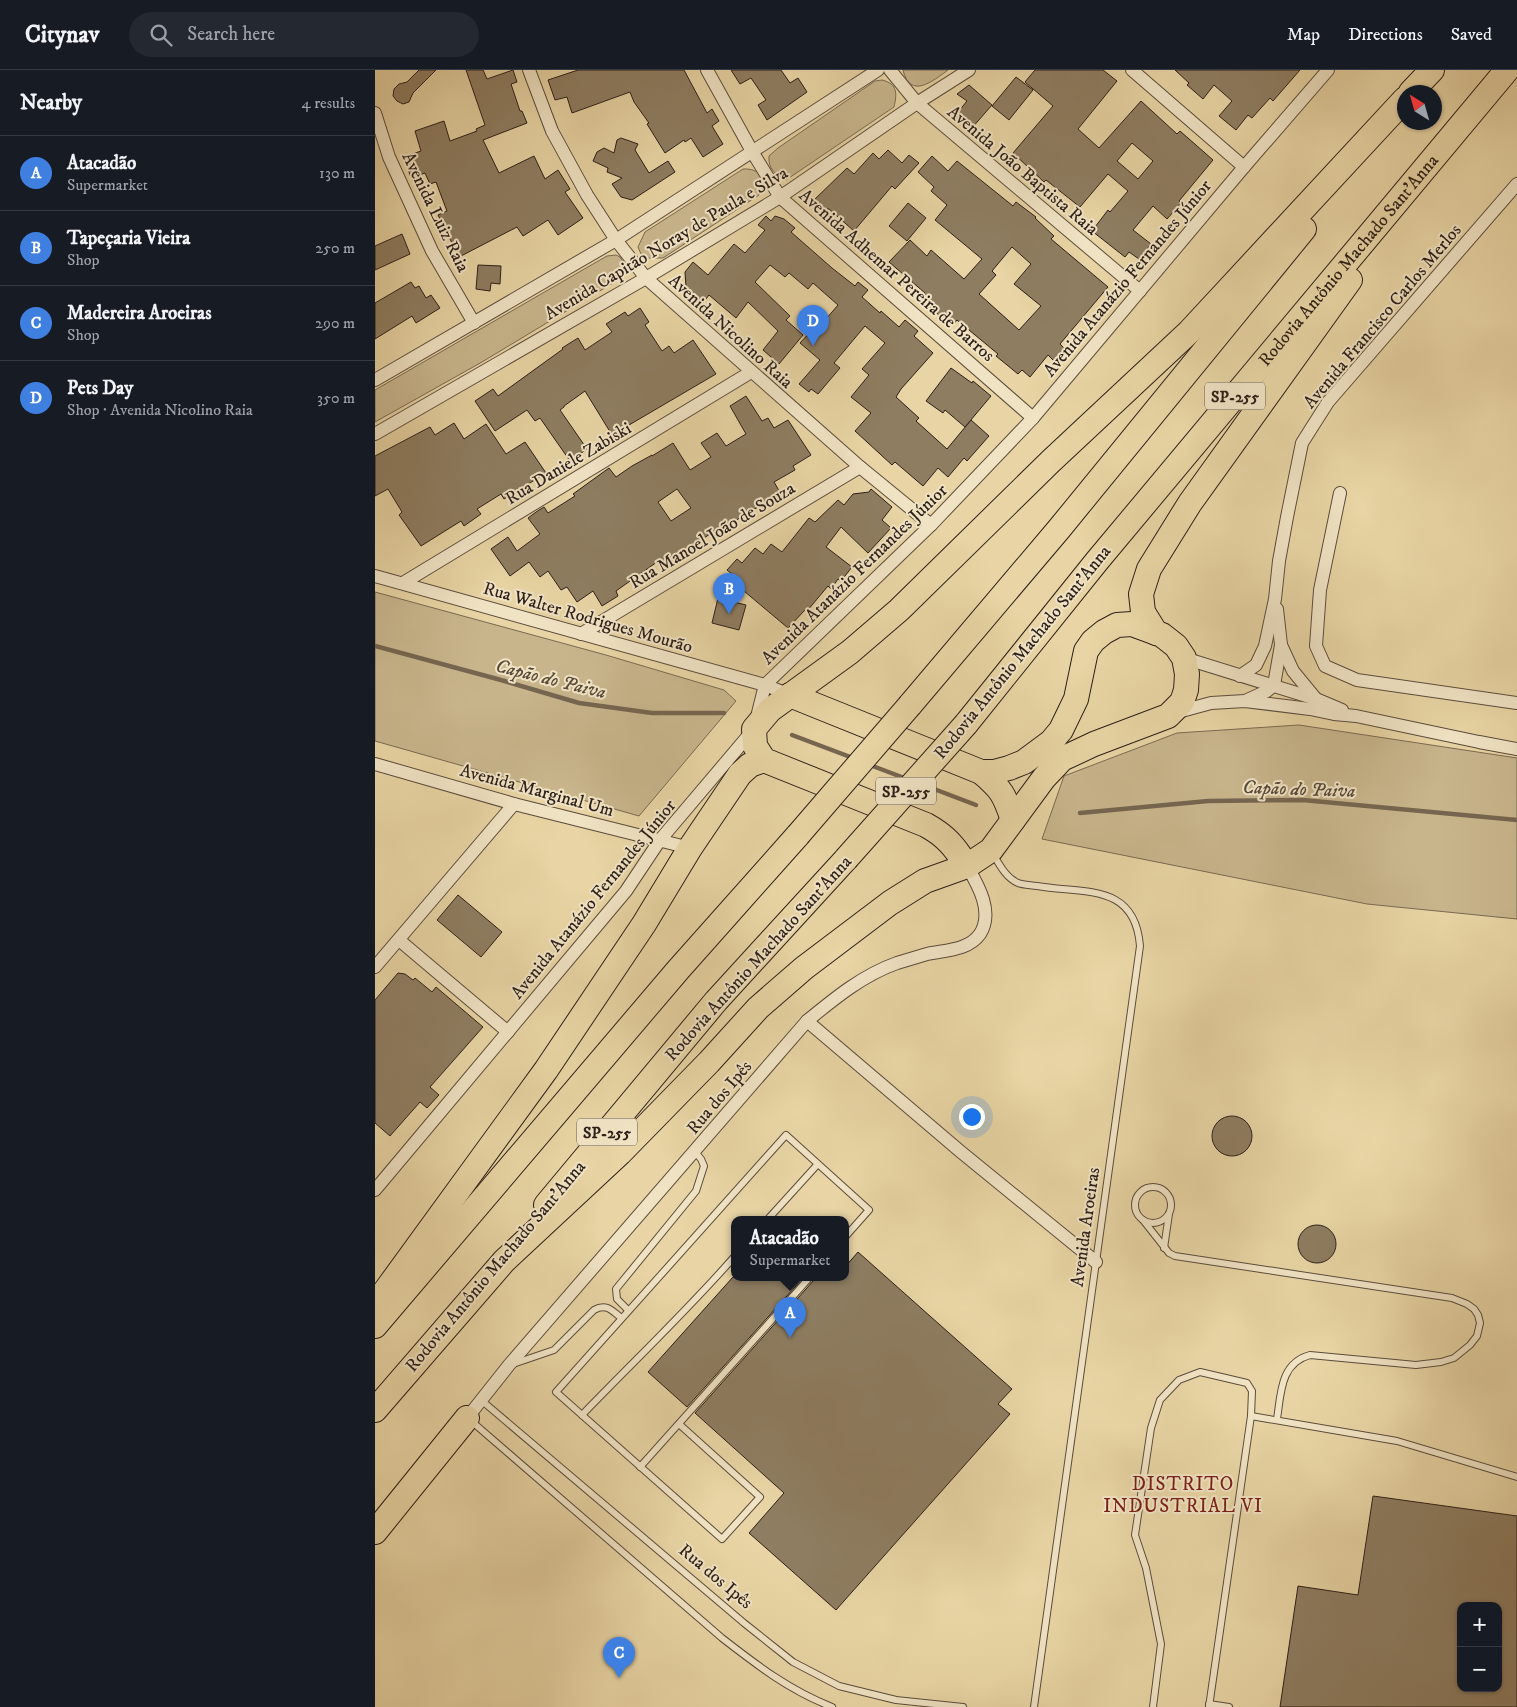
<!DOCTYPE html>
<html lang="en">
<head>
<meta charset="utf-8">
<style>
  :root { --surface:#171b24; --page:#242831; --text:#f1f3f6; --muted:#9ea1a6; --line:#363941; --accent:#c59692 }
  body { margin:0; font-family:"IM FELL DW Pica",serif; background:var(--page); color:var(--text) }
  .controls { position:absolute; right:15px; bottom:15px; display:grid; overflow:hidden; border-radius:10px; box-shadow:0 1px 4px #0004 }
  .controls button { width:45px; height:45px; display:grid; place-items:center; padding:0; border:0; border-bottom:1px solid var(--line); background:var(--surface); color:var(--text); font:25px sans-serif }
  .compass { position:absolute; left:1022px; top:15px; width:45px; height:45px; border-radius:50%; background:var(--surface); box-shadow:0 1px 4px #0004; rotate:323deg }
  .you { position:absolute; left:596px; top:1046px; width:18px; height:18px; margin:-12px; border:4px solid #fff; border-radius:50%; background:#1a73e8; box-shadow:0 0 0 8px #1a73e833 }
  .badge { display:grid; place-items:center; width:32px; height:32px; border-radius:50%; background:var(--accent); color:#fff; font-size:16px; font-weight:700 }
  .pin { position:absolute; translate:-50% -41px; filter:drop-shadow(0 1px 2px #0008) }
  .pin::after { content:''; position:absolute; top:26px; width:18px; height:15px; background:inherit; clip-path:polygon(0 0,100% 0,50% 100%) }
  .popup { position:absolute; left:356px; top:1146px; width:118px; height:65px; box-sizing:border-box; display:grid; place-content:center; border-radius:10px; background:var(--surface); filter:drop-shadow(0 1px 4px #0005); font-size:16px; white-space:nowrap; color:var(--muted) }
  .popup b { font-size:19px; color:var(--text) }
  .popup::after { content:''; position:absolute; left:50%; top:100%; margin-left:-10px; border:10px solid transparent; border-top-color:var(--surface) }
  .list { margin:0; padding:0; list-style:none }
  h2 { display:flex; justify-content:space-between; align-items:center; height:65px; margin:0; padding:0 20px; font-size:21px }
  h2 small { font-size:16px; font-weight:400; color:var(--muted) }
  .list li { display:grid; grid-template-columns:32px 1fr auto; gap:15px; align-items:center; box-sizing:border-box; height:75px; padding:0 20px; border-top:1px solid var(--line) }
  .list b { display:block; font-size:19px; white-space:nowrap }
  .list p { margin:0; font-size:16px; white-space:nowrap; color:var(--muted) }
  .list em { font-size:16px; font-style:normal; color:var(--muted) }
  .icon { flex:none; width:28px; height:28px; fill:none; stroke:currentColor; stroke-width:2; stroke-linecap:round; stroke-linejoin:round }
  .map { position:relative; flex:none; width:1142px; height:1637px; overflow:hidden }
  header { display:flex; align-items:center; gap:30px; box-sizing:border-box; height:70px; padding:0 25px; background:var(--surface); border-bottom:1px solid var(--line) }
  header strong { font-size:24px }
  nav { display:flex; gap:28px; margin-inline-start:auto; font-size:18px }
  .search { width:350px; height:45px; background:var(--page); display:flex; align-items:center; gap:12px; box-sizing:border-box; padding:0 18px; border-radius:28px; color:var(--muted); font-size:19px }
  main { display:flex }
  aside { flex:1; background:var(--surface) }
  .map>svg:first-child { display:block }
  .green { fill:#c8b58c; stroke:#7a6a52 }
  .lines { fill:none; stroke-linecap:round; stroke-linejoin:round }
  .stream { stroke:#766650; stroke-width:4.5 }
  .building { fill:#8e7d61; stroke:#2c1f19; fill-rule:evenodd }
  .service-casing { stroke:#5b4c3c; stroke-width:8 }
  .minor-casing { stroke:#5b4c3c; stroke-width:14 }
  .motorway-casing { stroke:#2c1f19; stroke-width:26 }
  .service { stroke:#f0e3c4; stroke-width:6 }
  .minor { stroke:#f0e3c4; stroke-width:12 }
  .motorway { stroke:#e8d4a4; stroke-width:24 }
  .motorway-bridge-casing { stroke:#2c1f19; stroke-width:26; stroke-linecap:butt }
  .motorway-bridge { stroke:#e8d4a4; stroke-width:24 }
  .labels { text-anchor:middle; stroke-width:4; stroke-linejoin:round; paint-order:stroke }
  .shield { fill:#f0e3c4; stroke:#675a4c; stroke-width:1 }
  .shield-label { font-size:16px; font-weight:bold; fill:#2c1f19 }
  .street-label { font-size:18px; fill:#2c1f19; stroke:#f0e3c4 }
  .water-label { font-size:19px; font-style:italic; fill:#574939; stroke:#f0e3c4 }
  .neighbourhood-label { font-size:19px; letter-spacing:1px; fill:#7a1f14; stroke:#f0e3c4 }
</style>
</head>
<body>
<header>
<strong>Citynav</strong>
<div class="search"><svg class="icon" aria-label="search" viewBox="0 0 24 24"><circle cx="10" cy="10" r="6"/><path d="M15 15l6 6"/></svg>Search here</div>
<nav><a>Map</a><a>Directions</a><a>Saved</a></nav>
</header>
<main>
<aside>
<h2>Nearby<small>4 results</small></h2>
<ul class="list">
<li><span class="badge" style="background:#3f7fe0">A</span><div><b>Atacadão</b><p>Supermarket</p></div><em>130 m</em></li>
<li><span class="badge" style="background:#3f7fe0">B</span><div><b>Tapeçaria Vieira</b><p>Shop</p></div><em>250 m</em></li>
<li><span class="badge" style="background:#3f7fe0">C</span><div><b>Madereira Aroeiras</b><p>Shop</p></div><em>290 m</em></li>
<li><span class="badge" style="background:#3f7fe0">D</span><div><b>Pets Day</b><p>Shop · Avenida Nicolino Raia</p></div><em>350 m</em></li>
</ul>
</aside>
<div class="map">
<svg width="1142" height="1637" viewBox="0 0 1142 1637">
  <rect width="100%" height="100%" fill="#e8d4a4"/>
  <filter id="stains"><feTurbulence type="fractalNoise" baseFrequency=".004" numOctaves="4"/><feColorMatrix values="0 0 0 0 .2 0 0 0 0 .09 0 0 0 0 .02 0 0 0 .5 -.17"/></filter>
  <radialGradient id="worn" r=".72"><stop offset=".6" stop-color="#630" stop-opacity="0"/><stop offset="1" stop-color="#630" stop-opacity=".3"/></radialGradient>
  <g class="green">
    <path d="M528 0H573C558 11 535 30 528 0Z"/>
    <path d="M507 10C523 14 522 24 519 37L411 110C400 104 393 99 394 86L403 78 500 11Z"/>
    <path d="M368 99C385 98 395 110 384 125L288 188H272L266 184 263 177 270 162Z"/>
    <path d="M241 185 245 187 252 198 250 204 238 213 107 292 0 352V320L218 194 232 186Z"/>
    <path d="M0 522 231 585 349 620 361 631 264 746 0 671Z"/>
    <path d="M924 655 1142 688V849L992 834 667 769 689 706 802 663Z"/>
  </g>
  <g class="lines">
    <g class="stream">
      <path d="M0 576 126 610 204 633 277 643H349"/>
      <path d="M417 665 478 688"/>
      <path d="M495 695 532 709"/>
      <path d="M546 714 601 735"/>
      <path d="M705 743 833 731 928 730 1142 750"/>
    </g>
  </g>
  <g class="building">
    <path d="M44 0H61L38 23 34 32 28 34 22 31 18 26 19 19 24 14 32 12Z"/>
    <path d="M91 0H108L112 9 138 0 142 12 136 14 145 41H147L152 53 108 70 124 103 159 86 170 109 183 100 195 119 190 122 208 148 183 165 173 150 148 166 142 157 84 187 63 145 72 141 61 112 55 114 50 103 36 108 29 87 46 81 40 61 69 51 75 71 102 61 101 59 110 55Z"/>
    <path d="M203 0H309L332 43 337 39 344 51 337 56 348 74 328 87 316 68 310 72 309 70 290 83 272 54 274 53 259 32 255 22 197 43 192 27 180 30 173 10Z"/>
    <path d="M356 0H406L415 13 423 8 432 22 392 50 383 35 391 30 376 8 365 14Z"/>
    <path d="M660 0H728L742 11 703 59 724 78 766 31 802 64 805 61 838 90 804 131 806 133 792 149 778 136 758 160 776 174 764 189 754 182 750 187 717 161 733 140 735 142 753 121 733 104 705 137 671 110 669 112 638 83 678 36 650 12ZM757 73 778 91 763 109 742 91Z"/>
    <path d="M800 0H925L898 31 895 28 877 48 873 45 861 60 844 46 857 31 839 15 828 29 812 15 814 13Z"/>
    <path d="M641 7 658 20 634 50 617 36Z"/>
    <path d="M594 15 617 35 596 59 579 47 592 31 582 24Z"/>
    <path d="M246 68 263 74 260 80 274 103 293 91 300 102 257 130 246 127 237 114 247 108 232 102 233 98 218 91 222 82 229 78 239 83 242 70Z"/>
    <path d="M513 80 527 93 534 85 544 93 520 119 517 116 479 161 454 139H442L440 129 472 98 479 104 498 83 504 89Z"/>
    <path d="M557 86 573 101 582 91 638 136 641 132 661 147 660 148 679 166 676 169 733 217 685 274 690 279 679 291 673 285 655 307 647 300 643 304 621 286 623 284 582 250 577 256 545 229 550 223 514 192 535 170 552 186 556 180 589 209 607 189 560 150 572 135 556 121 559 117 543 102ZM637 177 656 194 639 214 666 236 644 260 604 224 621 205 617 201Z"/>
    <path d="M533 133 551 148 532 171 514 156Z"/>
    <path d="M391 146 396 151 400 146 409 149 420 158 416 162 457 198 480 216 483 212 493 220 487 227 505 243 506 241 524 257 530 250 543 261 539 266 558 283 526 319 521 327 544 348 541 351 572 379 596 350 614 366 592 391 589 388 573 407 563 398 548 416 520 392 517 395 480 361 496 343 476 327 494 305 487 299 510 273 490 256 459 293 465 298 443 324 436 319 434 322 424 314 445 290 425 273 436 261 439 263 463 235 438 213 433 219 414 203 410 207 395 195 380 212 415 246 411 250 428 265 404 294 388 280 403 261 373 232 361 248 334 225 324 238 315 230 311 217 310 202 318 192 333 205 359 174 370 183 390 160 383 155Z"/>
    <path d="M27 164 35 184 0 200V176Z"/>
    <path d="M103 195 126 196 125 214 116 213 115 221 101 219Z"/>
    <path d="M36 212 40 218 44 216 51 228 56 225 65 238 41 253 37 246 0 269V233Z"/>
    <path d="M265 238 274 252 270 255 287 281 294 276 299 283 318 270 341 304 237 365 210 321 189 336V337L185 340 212 379 195 391 165 348 160 351 152 340 120 361 100 331 118 319 123 326 188 279 187 278 203 268 210 280 237 262 231 254 250 242 253 246Z"/>
    <path d="M576 298 597 313 598 311 616 326 590 357 570 340 568 343 551 331Z"/>
    <path d="M371 326 387 351 393 348 399 358 413 350 436 385 418 396 420 400 399 412 406 424 369 445 350 458 352 461 342 468 338 462 314 478 317 482 289 502 282 492 241 521 243 526 227 536 218 521 202 532 192 517 186 520 173 501 165 507 154 492 135 506 116 479 133 467 142 481 165 464 153 448 161 442 169 437 173 443 200 426 198 424 234 398 241 407 257 396 277 385V386L298 373 315 400 336 387 326 373 342 363 351 376 371 364 355 336ZM302 419 316 438 296 451 283 432Z"/>
    <path d="M79 353 89 369 111 354 131 384 150 372 171 403 129 429 126 424 102 439 106 444 89 456 86 451 46 476 24 445 27 442 13 419 0 426V386L55 357 60 365Z"/>
    <path d="M496 419 517 437 507 450 516 458 493 483 466 457 451 477 477 497 466 511 463 509 456 519 453 516 432 541 430 540 413 558 357 511 361 507 352 500 362 489 367 493 380 478 388 484 396 474 407 482 434 448 440 452 463 430 469 435 478 424 494 422Z"/>
    <path d="M343 528 371 535 364 560 337 553Z"/>
    <path d="M83 825 127 862 106 887 62 850Z"/>
    <path d="M23 903 30 904 38 910 40 908 57 922 61 917 108 957 55 1017 64 1025 52 1038 45 1032 15 1066 0 1053V930Z"/>
    <circle cx="857" cy="1066" r="20"/>
    <circle cx="942" cy="1174" r="19"/>
    <path d="M483 1182 637 1319 623 1334 635 1344 461 1540 374 1463 409 1423 320 1343 439 1210 440 1207H470V1197Z"/>
    <path d="M358 1207H429L312 1337 273 1302Z"/>
    <path d="M998 1426 1142 1446V1637H905L923 1516 983 1525ZM1086 1536H1123V1618H1086Z"/>
  </g>
  <g class="lines">
    <defs>
      <g id="service">
        <path d="M618 784C624 794 631 808 643 813 648 815 656 815 662 816 708 824 760 812 765 876L659 1637"/>
        <circle cx="778" cy="1135" r="18"/>
        <path d="M393 1149 442 1095"/>
        <path d="M768 1150 794 1183 800 1186 1077 1228 1092 1234 1099 1239 1103 1245 1105 1253 1102 1266 1095 1275 1079 1288 1066 1292 1041 1295 935 1285C905 1293 906 1324 902 1349"/>
        <path d="M789 1178 794 1144"/>
        <path d="M253 1240 242 1229 241 1219 321 1121 329 1096 326 1089 320 1082"/>
        <path d="M138 1294 179 1280 219 1240C231 1233 237 1240 246 1248"/>
        <path d="M106 1330 369 1553 418 1592 464 1616 521 1630 588 1637"/>
        <path d="M207 1345C258 1292 311 1242 360 1186"/>
        <path d="M876 1346 1022 1371 1142 1407"/>
        <path d="M95 1350 347 1568C383 1596 414 1620 457 1637"/>
        <path d="M304 1354 385 1427 347 1469 181 1322 411 1065 494 1140 470 1167"/>
        <path d="M265 1397 435 1207"/>
        <path d="M834 1634 854 1637"/>
        <path d="M778 1637 786 1574 771 1498 760 1465 776 1358 785 1330 804 1310 825 1302 872 1313 877 1321 876 1346 834 1637"/>
      </g>
      <g id="minor">
        <path d="M154 0 177 61 212 125 241 170 271 208 485 397 556 455"/>
        <path d="M332 0 378 83 405 127 658 348"/>
        <path d="M515 0 542 33 765 221"/>
        <path d="M757 0 869 97"/>
        <path d="M0 43 14 87 57 181 99 253"/>
        <path d="M0 310 241 170 503 0"/>
        <path d="M0 364 271 208 405 127 542 33 594 0"/>
        <path d="M965 423 945 520 941 576 950 596 982 610 1142 633"/>
        <path d="M0 506 390 615 415 625"/>
        <path d="M28 513 376 302"/>
        <path d="M206 564 485 397"/>
        <path d="M906 575 918 601 941 629"/>
        <path d="M809 588 941 629 967 640"/>
        <path d="M865 606 881 595 890 576 900 529 904 491 912 447 927 373 953 332 1142 114"/>
        <path d="M870 631 892 621 899 615 906 575 902 539"/>
        <path d="M803 642 836 633 870 631 935 639 959 644 981 646 1104 672 1142 679"/>
        <path d="M0 694 139 734 315 778"/>
        <path d="M24 870 133 962"/>
        <path d="M0 897 139 734"/>
        <path d="M432 951 586 1082 721 1192"/>
        <path d="M0 1120 251 821 285 770 379 659 390 615 556 455 658 348 869 97 953 0"/>
        <path d="M92 1348 134 1295 432 951C460 928 488 905 522 893 532 890 542 887 552 884 569 880 593 881 605 864 619 842 603 815 592 796"/>
      </g>
      <g id="motorway">
        <path d="M1036 22 1057 0"/>
        <path d="M781 563 768 542 766 524 774 499 815 433 975 210"/>
        <path d="M415 625 606 702C627 720 629 724 638 750"/>
        <path d="M535 635 684 459 929 159"/>
        <path id="s1" d="M591 654 722 491 1132 0"/>
        <path d="M592 796C579 776 571 766 551 755L389 690 380 676 379 659 395 640 475 582 524 540 676 391 814 262 1030 29"/>
        <path d="M171 1135 341 931 471 789"/>
        <path d="M0 1235 171 1000 269 854 315 778 365 704 375 695 389 690"/>
        <path d="M0 1256 303 900 423 765"/>
        <path d="M0 1340 129 1191 245 1083 334 992 383 938 429 898 515 833 550 811 592 796 616 780 669 708 687 689 719 674 793 646 807 632 811 620 812 604 809 588 801 576 787 565 757 554 742 555 729 562 718 571 711 581 701 629 686 660 676 672 649 692 634 698 619 702H606"/>
        <path d="M0 1462 92 1348"/>
      </g>
    </defs>
    <use href="#service" class="service-casing"/>
    <use href="#minor" class="minor-casing"/>
    <use href="#motorway" class="motorway-casing"/>
    <use href="#service" class="service"/>
    <use href="#minor" class="minor"/>
    <use href="#motorway" class="motorway"/>
    <defs>
      <g id="motorway-bridge">
        <path d="M423 765 535 635"/>
        <path d="M471 789 591 654"/>
      </g>
    </defs>
    <use href="#motorway-bridge" class="motorway-bridge-casing"/>
    <use href="#motorway-bridge" class="motorway-bridge"/>
  </g>
  <g class="labels">
    <g class="shield">
      <rect x="830" y="312.5" width="60" height="27" rx="4"/>
      <rect x="501" y="707.5" width="60" height="27" rx="4"/>
      <rect x="202" y="1048.5" width="60" height="27" rx="4"/>
    </g>
    <g class="shield-label">
      <text x="860" y="332">SP-255</text>
      <text x="531" y="727">SP-255</text>
      <text x="232" y="1068">SP-255</text>
    </g>
    <g class="street-label">
      <text transform="translate(648 100) rotate(40)" y="6">Avenida João Baptista Raia</text>
      <text transform="translate(61 142) rotate(64)" y="6">Avenida Luiz Raia</text>
      <text transform="translate(291 173) rotate(-31)" y="6">Avenida Capitão Noray de Paula e Silva</text>
      <text dy="6" stroke="none"><textPath href="#s1" startOffset="601">Rodovia Antônio Machado Sant'Anna</textPath></text>
      <text transform="translate(522 205) rotate(41)" y="6">Avenida Adhemar Pereira de Barros</text>
      <text transform="translate(752 208) rotate(-50)" y="6">Avenida Atanázio Fernandes Júnior</text>
      <text transform="translate(1007 246) rotate(-50)" y="6">Avenida Francisco Carlos Merlos</text>
      <text transform="translate(356 261) rotate(42)" y="6">Avenida Nicolino Raia</text>
      <text transform="translate(193 393) rotate(-31)" y="6">Rua Daniele Zabiski</text>
      <text transform="translate(337 465) rotate(-31)" y="6">Rua Manoel João de Souza</text>
      <text transform="translate(479 504) rotate(-44)" y="6">Avenida Atanázio Fernandes Júnior</text>
      <text transform="translate(213 547) rotate(16)" y="6">Rua Walter Rodrigues Mourão</text>
      <text transform="translate(647 582) rotate(-51)" y="6">Rodovia Antônio Machado Sant'Anna</text>
      <text transform="translate(162 720) rotate(15)" y="6">Avenida Marginal Um</text>
      <text transform="translate(218 829) rotate(-51)" y="6">Avenida Atanázio Fernandes Júnior</text>
      <text transform="translate(383 888) rotate(-48)" y="6">Rodovia Antônio Machado Sant'Anna</text>
      <text transform="translate(344 1027) rotate(-50)" y="6">Rua dos Ipês</text>
      <text transform="translate(710 1157) rotate(-82)" y="6">Avenida Aroeiras</text>
      <text transform="translate(120 1196) rotate(-50)" y="6">Rodovia Antônio Machado Sant'Anna</text>
      <text transform="translate(341 1506) rotate(40)" y="6">Rua dos Ipês</text>
    </g>
    <g class="water-label">
      <text transform="translate(176 608) rotate(14)" y="7">Capão do Paiva</text>
      <text transform="translate(924 718) rotate(2)" y="7">Capão do Paiva</text>
    </g>
    <g class="neighbourhood-label">
      <text x="808" y="1420">DISTRITO<tspan x="808" dy="22">INDUSTRIAL VI</tspan></text>
    </g>
  </g>
  <rect width="100%" height="100%" filter="url(#stains)"/>
  <rect width="100%" height="100%" fill="url(#worn)"/>
</svg>
<div class="controls">
<button>+</button>
<button>−</button>
</div>
<svg class="compass" viewBox="-18 -18 36 36"><path d="M0-13l5 13h-10z" fill="#e53935"/><path d="M0 13l5-13h-10z" fill="#9ea1a6"/></svg>
<div class="you"></div>
<div class="pin badge" style="left:415px;top:1268px;background:#3f7fe0">A</div>
<div class="popup"><b>Atacadão</b>Supermarket</div>
<div class="pin badge" style="left:354px;top:544px;background:#3f7fe0">B</div>
<div class="pin badge" style="left:244px;top:1608px;background:#3f7fe0">C</div>
<div class="pin badge" style="left:438px;top:276px;background:#3f7fe0">D</div>
</div>
</main>
</body>
</html>
